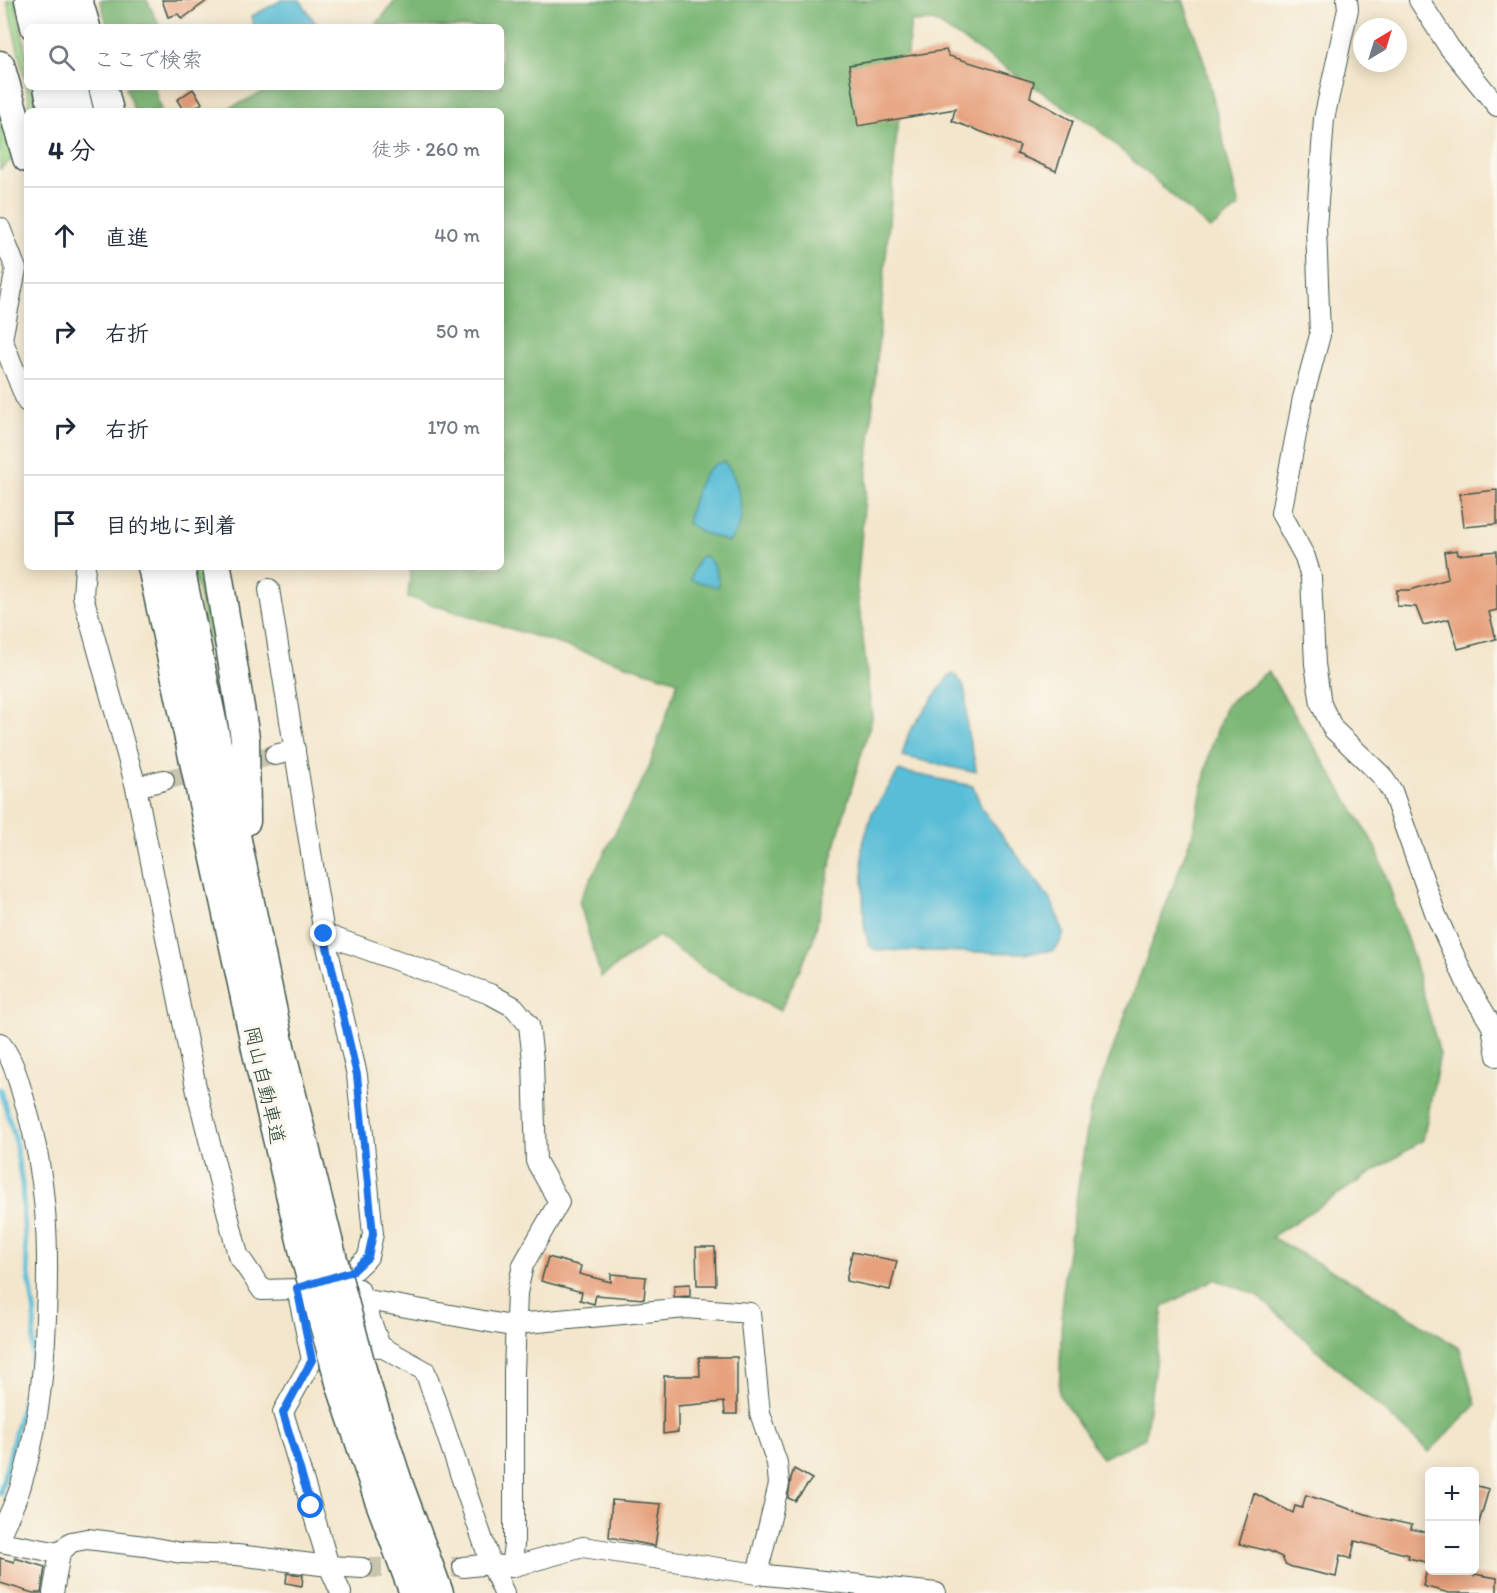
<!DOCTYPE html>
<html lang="ja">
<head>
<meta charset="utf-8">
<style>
  :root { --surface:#fff; --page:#f2f2f3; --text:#1f2937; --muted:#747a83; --line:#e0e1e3 }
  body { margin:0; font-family:Itim,"Klee One",sans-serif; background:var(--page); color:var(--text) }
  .controls { position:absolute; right:18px; bottom:18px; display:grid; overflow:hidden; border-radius:9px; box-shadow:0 3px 15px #0003 }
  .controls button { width:54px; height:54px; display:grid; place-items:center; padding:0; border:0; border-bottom:2px solid var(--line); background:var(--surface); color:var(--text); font:30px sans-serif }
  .compass { position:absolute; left:1353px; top:18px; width:54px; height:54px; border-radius:50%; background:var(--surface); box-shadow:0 3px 15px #0003; rotate:38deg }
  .stop { position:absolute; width:18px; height:18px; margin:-14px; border:4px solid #1a73e8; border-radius:50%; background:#fff }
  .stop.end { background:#1a73e8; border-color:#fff; box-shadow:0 2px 6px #0008 }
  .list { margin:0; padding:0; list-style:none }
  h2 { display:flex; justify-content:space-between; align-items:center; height:78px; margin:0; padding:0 24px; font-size:26px }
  h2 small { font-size:20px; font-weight:400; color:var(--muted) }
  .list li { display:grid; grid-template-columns:39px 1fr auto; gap:18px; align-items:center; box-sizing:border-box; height:96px; padding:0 24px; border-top:2px solid var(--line) }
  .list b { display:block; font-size:22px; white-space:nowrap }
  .list em { font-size:20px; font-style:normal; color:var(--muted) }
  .icon { flex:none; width:33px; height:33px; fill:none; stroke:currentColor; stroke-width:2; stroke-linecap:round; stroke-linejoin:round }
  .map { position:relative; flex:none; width:1497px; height:1593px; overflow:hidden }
  .search { position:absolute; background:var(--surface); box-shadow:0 3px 15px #0003; left:24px; top:24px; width:480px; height:66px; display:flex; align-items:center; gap:15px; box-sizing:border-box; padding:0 21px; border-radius:9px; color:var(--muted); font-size:22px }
  .panel { position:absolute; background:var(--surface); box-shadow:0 3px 15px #0003; left:24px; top:108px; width:480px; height:462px; border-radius:9px }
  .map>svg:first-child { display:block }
  .green { fill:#9ad68a; stroke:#5c8a5f; stroke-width:1.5 }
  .forest { fill:#7bb776; stroke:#4d7a55; stroke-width:1.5 }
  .water { fill:#58bdd7; stroke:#3c7d86; stroke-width:1.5 }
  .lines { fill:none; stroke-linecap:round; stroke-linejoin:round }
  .stream { stroke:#58bdd7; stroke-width:5 }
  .building { fill:#e6a07b }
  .minor-tunnel { stroke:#c9c4ae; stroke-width:20; stroke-dasharray:20 10; stroke-linecap:butt }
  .minor-casing { stroke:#3f564b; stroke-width:22 }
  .highway-casing { stroke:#3f564b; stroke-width:31 }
  .minor { stroke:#fff; stroke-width:20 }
  .highway { stroke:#fff; stroke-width:28 }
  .highway-bridge-casing { stroke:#3f564b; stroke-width:31; stroke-linecap:butt }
  .highway-bridge { stroke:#fff; stroke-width:28 }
  .route { stroke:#1a73e8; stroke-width:8 }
  .labels { text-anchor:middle; stroke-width:6; stroke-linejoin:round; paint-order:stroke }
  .street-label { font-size:20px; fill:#1f3d34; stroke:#fbf7ec }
</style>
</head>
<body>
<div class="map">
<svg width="1497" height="1593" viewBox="0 0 1497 1593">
  <rect width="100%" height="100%" fill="#fbf7ec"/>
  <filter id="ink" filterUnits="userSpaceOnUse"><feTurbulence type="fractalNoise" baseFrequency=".0167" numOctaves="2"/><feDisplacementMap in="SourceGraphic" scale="12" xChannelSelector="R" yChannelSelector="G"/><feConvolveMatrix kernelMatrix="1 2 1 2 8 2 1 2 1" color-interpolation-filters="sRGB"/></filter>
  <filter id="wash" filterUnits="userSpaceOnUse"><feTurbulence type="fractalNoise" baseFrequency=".008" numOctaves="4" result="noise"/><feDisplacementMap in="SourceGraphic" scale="24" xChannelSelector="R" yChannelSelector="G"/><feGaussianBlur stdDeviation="1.35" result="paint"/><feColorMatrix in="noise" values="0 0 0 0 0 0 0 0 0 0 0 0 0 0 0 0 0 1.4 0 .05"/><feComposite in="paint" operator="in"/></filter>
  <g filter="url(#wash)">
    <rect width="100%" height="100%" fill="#f3e6cc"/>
    <g class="green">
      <path d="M7 0H15L27 59V87H33L38 111H29V98Z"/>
      <path d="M0 101 14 157 0 169Z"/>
      <path d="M193 567H208L240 783Z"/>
    </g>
    <g class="forest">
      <path d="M100 0H147L160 27H108Z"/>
      <path d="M396 0H1183L1206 68 1239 207 1210 229 1094 126 934 21 911 22 896 142 857 587 872 718 836 842 813 941 780 1011 705 969 658 936 601 977 579 901 648 770 678 681 408 597 411 567H501V111H223L274 87H501V27H374Z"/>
      <path d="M126 87H154L161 111H134Z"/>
      <path d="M1268 671 1376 847 1412 954 1440 1054 1423 1140 1271 1237 1374 1294 1460 1349 1476 1405 1429 1452 1257 1295 1214 1279 1163 1307 1145 1438 1102 1458 1059 1395 1063 1283 1090 1111 1193 832 1210 751 1226 705Z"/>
    </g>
    <g class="water">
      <path d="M282 0H300L318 27H254L252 16Z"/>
      <path d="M724 462C737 474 745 509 739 526 737 532 733 537 729 542L701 532 687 523C693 502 698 465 724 462Z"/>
      <path d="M705 556C715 563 717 573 719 585L717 587 691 580 693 571 700 557Z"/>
      <path d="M953 674C971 684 965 712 967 728 969 743 975 756 976 771H968L902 756 909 732 948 677Z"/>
      <path d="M899 771 973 786 982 809 1051 900 1064 933 1059 944 1052 951 1021 953 875 950 869 945 864 927 862 847 872 813Z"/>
    </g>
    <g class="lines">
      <path class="stream" d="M0 1089 14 1135 22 1184 26 1256 35 1315 31 1370 0 1493"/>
    </g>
    <g id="blocks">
      <g class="building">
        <path d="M162 0H208L182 19 178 14 168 17Z"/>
        <path d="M946 50 949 56 1034 82 1030 97 1073 121 1056 171 1017 154 1020 146 952 121 955 109 858 126 849 65Z"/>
        <path d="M193 89 202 103 191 111H184L177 100Z"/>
        <path d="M1497 490V524L1464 527 1460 494Z"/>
        <path d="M1457 550 1458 555 1497 551V610L1489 612 1496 639 1458 649 1449 619 1423 625 1416 607 1397 606V590H1410L1448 579 1444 552Z"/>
        <path d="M696 1247H715L716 1285H697Z"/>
        <path d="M852 1252 897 1261 890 1290 846 1281Z"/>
        <path d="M548 1257 581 1266 579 1274 611 1282V1274L646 1277 644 1299 596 1295 594 1304 580 1300 582 1292 541 1281Z"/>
        <path d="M690 1284V1296L674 1297V1285Z"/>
        <path d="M699 1357H737V1414H725L724 1402 678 1406V1432L663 1434 664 1376H700Z"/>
        <path d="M794 1469 812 1479 795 1501 788 1498 791 1478Z"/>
        <path d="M1474 1485 1489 1489 1478 1526H1474Z"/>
        <path d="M1254 1493 1293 1513 1295 1506 1302 1508 1306 1495 1375 1517 1412 1525 1411 1529 1430 1533V1563L1408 1558 1409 1555 1355 1541 1351 1559 1340 1555 1336 1577 1292 1567 1285 1564 1282 1557 1269 1551 1239 1544Z"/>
        <path d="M612 1500 661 1504 655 1546 609 1537Z"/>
        <path d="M0 1558 14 1562 15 1558 45 1567 41 1593H33L0 1583Z"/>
        <path d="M1427 1570H1464L1474 1576V1574L1497 1578V1593H1449L1423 1586Z"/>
        <path d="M287 1573 303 1575 302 1586 286 1583Z"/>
      </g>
    </g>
  </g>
  <g filter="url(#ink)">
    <use href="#blocks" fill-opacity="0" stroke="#3f564b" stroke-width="1.5"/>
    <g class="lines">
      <g class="minor-tunnel">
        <path d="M164 780 275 755"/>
        <path d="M362 1568 463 1567"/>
      </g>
      <defs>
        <g id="minor">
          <path d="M1347 0 1348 9 1324 119 1316 228 1320 335 1303 398 1281 513 1305 557 1311 577 1315 664 1321 704 1333 729 1381 775 1392 791 1436 915 1468 986 1492 1026 1497 1056"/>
          <path d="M1419 0 1449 47 1497 106"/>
          <path d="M0 228 16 269 2 339 27 402"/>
          <path d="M85 567 83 596 136 787 197 1092 238 1255 262 1290 297 1289 353 1271 368 1257 373 1234 357 1075 324 934 269 589"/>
          <path d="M275 755 295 750"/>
          <path d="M136 787 164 780"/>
          <path d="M324 934 490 994 514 1007 529 1025 533 1060 536 1161 559 1202 523 1265 517 1293 514 1372V1545L511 1567 583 1547 757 1574 936 1593"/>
          <path d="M0 1043C15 1061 19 1084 26 1106 47 1177 49 1244 46 1318 44 1374 38 1431 21 1485 16 1502 7 1519 0 1535"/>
          <path d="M359 1289 380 1346"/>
          <path d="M362 1299 506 1325 686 1308 750 1313 760 1413 777 1463 779 1484 757 1574"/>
          <path d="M347 1353 380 1346 425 1371 491 1564 504 1593"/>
          <path d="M0 1542 60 1553"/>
          <path d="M463 1567 491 1564 502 1566"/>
          <path d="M53 1593 60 1553 71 1542 87 1539 145 1546 181 1553 237 1555 329 1566 283 1412 312 1360 297 1289"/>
          <path d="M341 1593 329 1566 362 1568"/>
        </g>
        <g id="highway">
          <path d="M29 0 35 27"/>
          <path d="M54 0 60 27"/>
          <path d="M78 0 86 27"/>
          <path d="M0 65 27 158"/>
          <path d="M48 87 53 111"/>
          <path d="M73 87 79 111"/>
          <path d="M103 87 109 111"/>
          <path d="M152 567 257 1053 305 1257"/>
          <path d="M180 567 281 1051 331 1252"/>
          <path d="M217 567 245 738 246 821"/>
          <path d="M364 1377 400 1488 439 1593"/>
          <path d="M341 1386 378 1497 414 1593"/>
        </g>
      </defs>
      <use href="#minor" class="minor-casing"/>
      <use href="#highway" class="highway-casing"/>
      <use href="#minor" class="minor"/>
      <use href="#highway" class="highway"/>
      <defs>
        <g id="highway-bridge">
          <path d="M331 1252 364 1377"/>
          <path d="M305 1257 341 1386"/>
        </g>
      </defs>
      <use href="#highway-bridge" class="highway-bridge-casing"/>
      <use href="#highway-bridge" class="highway-bridge"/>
    </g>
  </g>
  <g class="lines" filter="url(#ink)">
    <path class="route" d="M311 1506 283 1413 312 1360 297 1288 353 1271 368 1257 373 1234 357 1075 324 934"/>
  </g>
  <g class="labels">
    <g class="street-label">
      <text transform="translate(265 1085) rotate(77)" y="7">岡山自動車道</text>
    </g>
  </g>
</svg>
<div class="controls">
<button>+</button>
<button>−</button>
</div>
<svg class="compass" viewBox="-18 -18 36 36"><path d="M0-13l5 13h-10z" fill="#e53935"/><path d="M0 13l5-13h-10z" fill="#747a83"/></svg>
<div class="stop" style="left:311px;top:1506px"></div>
<div class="stop end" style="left:324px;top:934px"></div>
<div class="search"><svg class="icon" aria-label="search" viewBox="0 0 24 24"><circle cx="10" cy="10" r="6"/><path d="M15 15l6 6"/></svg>ここで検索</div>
<section class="panel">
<h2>4 分<small>徒歩 · 260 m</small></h2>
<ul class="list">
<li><svg class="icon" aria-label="ahead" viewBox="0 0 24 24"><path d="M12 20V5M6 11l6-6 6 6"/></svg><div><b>直進</b></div><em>40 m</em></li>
<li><svg class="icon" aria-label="right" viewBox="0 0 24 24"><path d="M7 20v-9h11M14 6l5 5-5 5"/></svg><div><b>右折</b></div><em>50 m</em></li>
<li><svg class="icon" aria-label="right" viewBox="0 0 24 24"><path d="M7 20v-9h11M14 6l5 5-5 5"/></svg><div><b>右折</b></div><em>170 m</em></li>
<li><svg class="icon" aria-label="arrive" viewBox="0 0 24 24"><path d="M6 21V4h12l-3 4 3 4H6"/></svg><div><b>目的地に到着</b></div></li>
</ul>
</section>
</div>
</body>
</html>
